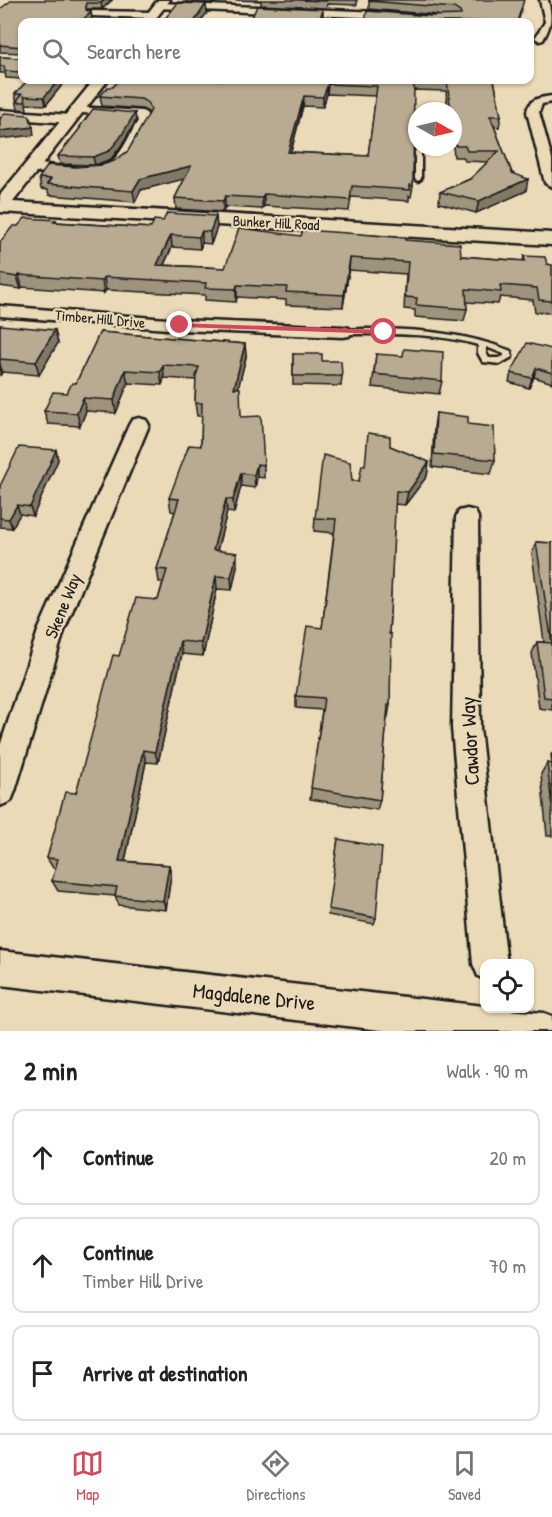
<!DOCTYPE html>
<html lang="en">
<head>
<meta charset="utf-8">
<style>
  :root { --surface:#fff; --page:#f2f2f2; --text:#222; --muted:#767676; --line:#e0e0e0; --accent:#d1495b }
  body { margin:0; font-family:"Patrick Hand",sans-serif; background:var(--page); color:var(--text) }
  .controls { position:absolute; right:18px; bottom:18px; display:grid; overflow:hidden; border-radius:12px; box-shadow:0 2px 4px #0004 }
  .controls button { width:54px; height:54px; display:grid; place-items:center; padding:0; border:0; border-bottom:2px solid var(--line); background:var(--surface); color:var(--text); font:30px sans-serif }
  .compass { position:absolute; left:408px; top:102px; width:54px; height:54px; border-radius:50%; background:var(--surface); box-shadow:0 2px 4px #0004; rotate:98deg }
  .stop { position:absolute; width:18px; height:18px; margin:-14px; border:4px solid #d1495b; border-radius:50%; background:#fff }
  .stop.end { background:#d1495b; border-color:#fff; box-shadow:0 2px 6px #0008 }
  .list { margin:0; padding:0; list-style:none }
  h2 { display:flex; justify-content:space-between; align-items:center; height:78px; margin:0; padding:0 24px; font-size:26px }
  h2 small { font-size:20px; font-weight:400; color:var(--muted) }
  .list li { display:grid; grid-template-columns:39px 1fr auto; gap:18px; align-items:center; box-sizing:border-box; height:96px; margin:0 12px 12px; padding:0 12px; border:2px solid var(--line); border-radius:12px }
  .list b { display:block; font-size:22px; white-space:nowrap }
  .list p { margin:0; font-size:20px; white-space:nowrap; color:var(--muted) }
  .list em { font-size:20px; font-style:normal; color:var(--muted) }
  .icon { flex:none; width:33px; height:33px; fill:none; stroke:currentColor; stroke-width:2; stroke-linecap:round; stroke-linejoin:round }
  .map { position:relative; flex:none; width:552px; height:1031px; overflow:hidden }
  .search { position:absolute; background:var(--surface); box-shadow:0 2px 4px #0004; left:18px; right:18px; top:18px; height:66px; display:flex; align-items:center; gap:15px; box-sizing:border-box; padding:0 21px; border-radius:12px; color:var(--muted); font-size:22px }
  .sheet { height:402px; background:var(--surface) }
  nav { display:flex; justify-content:space-around; align-items:center; box-sizing:border-box; height:84px; border-top:2px solid var(--line); background:var(--surface); font-size:16px; color:var(--muted) }
  nav a { display:grid; justify-items:center; gap:3px }
  nav .on { color:var(--accent) }
  .map>svg:first-child { display:block }
  .lines { fill:none; stroke-linecap:round; stroke-linejoin:round }
  .service-casing { stroke:#1c1c1c; stroke-width:5 }
  .minor-casing { stroke:#1c1c1c; stroke-width:5 }
  .tertiary-casing { stroke:#1c1c1c; stroke-width:5 }
  .service { fill:#ebdab7; fill-rule:evenodd }
  .minor { fill:#ebdab7; fill-rule:evenodd }
  .tertiary { fill:#ebdab7; fill-rule:evenodd }
  .wall { fill:#9e937d; stroke:#1c1c1c; stroke-width:1.5; fill-rule:evenodd }
  .shaded-wall { fill:#817866; stroke:#1c1c1c; stroke-width:1.5 }
  .building { fill:#b8ab91; stroke:#1c1c1c; stroke-width:1.5; fill-rule:evenodd }
  .route { fill:#d1495b }
  .labels { text-anchor:middle; stroke-width:4.5; stroke-linejoin:round; paint-order:stroke }
  .far-street-label { font-size:15px; fill:#1c1c1c; stroke:#ebdab7 }
  .street-label { font-size:18px; fill:#1c1c1c; stroke:#ebdab7 }
  .near-street-label { font-size:21px; fill:#1c1c1c; stroke:#ebdab7 }
</style>
</head>
<body>
<div class="map">
<svg width="552" height="1031" viewBox="0 0 552 1031">
  <rect width="100%" height="100%" fill="#ebdab7"/>
  <filter id="ink" filterUnits="userSpaceOnUse"><feTurbulence type="fractalNoise" baseFrequency=".0167" numOctaves="2"/><feDisplacementMap in="SourceGraphic" scale="12" xChannelSelector="R" yChannelSelector="G"/><feConvolveMatrix kernelMatrix="1 2 1 2 8 2 1 2 1" color-interpolation-filters="sRGB"/></filter>
  <g filter="url(#ink)">
    <g class="lines">
      <defs>
        <g id="service">
          <path d="M418 149 421 151V179L418 181 415 179V151Z"/>
          <path d="M364 329C415 329 463 332 511 351L512 357 500 364 483 362 478 353V345C434 332 388 334 343 334L339 332 343 330ZM486 347 504 354V356L499 358H489L486 353Z"/>
        </g>
        <g id="minor">
          <path d="M540 0H548C552 18 552 24 543 40L540 41 535 38 545 22Z"/>
          <path d="M159 3 381 12 453 19 458 22H430L381 18 156 8V4Z"/>
          <path d="M89 11 153 12 158 15 153 18 92 16 89 15Z"/>
          <path d="M552 96V102L542 104 539 112 552 159V187L545 183 527 112C529 98 540 98 552 96Z"/>
          <path d="M77 107 142 111 146 113 150 121C141 135 135 152 123 165 106 181 49 175 27 170L25 167 27 164 32 163C52 165 95 174 112 161 124 151 130 133 138 121L137 118 73 112V108Z"/>
          <path d="M0 110 70 115 76 119 70 123 0 118Z"/>
          <path d="M0 306 180 320 343 327 349 328 352 332 349 336 343 337 180 330 0 316Z"/>
          <path d="M139 418 146 420 149 425 64 631 15 791 11 801 0 806V746L38 631 129 425 132 420Z"/>
          <path d="M467 509 475 511 478 517 480 728 507 964H484V979L478 976 473 964 452 728 456 517 459 511Z"/>
          <path d="M0 951 484 1006V1008L544 1013 552 1016V1031H389L0 985Z"/>
        </g>
        <g id="tertiary">
          <path d="M158 0H170L153 22H141Z"/>
          <path d="M94 80H108L13 202 552 233V245L0 212V195Z"/>
        </g>
      </defs>
      <use href="#service" class="service-casing"/>
      <use href="#minor" class="minor-casing"/>
      <use href="#tertiary" class="tertiary-casing"/>
      <use href="#service" class="service"/>
      <use href="#minor" class="minor"/>
      <use href="#tertiary" class="tertiary"/>
    </g>
    <g class="wall">
      <path d="M112 0 102 9H87V10L91 12 92 18 88 22H22V53L0 52V9Z"/>
      <path d="M186 0H219L213 3 186 2Z"/>
      <path d="M233 0H357V5L327 4 326 8 261 5V1Z"/>
      <path d="M369 0 522 9 518 22 431 16 438 15 369 9Z"/>
      <path d="M22 56V79L6 78 5 73H0V57L20 58Z"/>
      <path d="M28 80H66L46 105 26 104 27 110 18 109 15 94Z"/>
      <path d="M494 80 501 116 499 127 494 126 512 173 526 191 476 213 439 203 440 192 470 179 488 162 465 161 463 157H454L453 146V111H448L446 91 413 90V186L411 197 409 196V201L351 197 349 211 264 206 262 209 225 207 223 212 176 209 175 198 185 178 141 190 135 202 49 195 48 190 41 189 39 178 75 167 102 165 114 161 128 151 149 114 148 112 142 109 102 106 100 96 113 87 118 81ZM327 94 376 96 368 156 291 152 303 106 323 107Z"/>
      <path d="M135 113 136 121 121 146 111 159 95 165 60 164 58 156 79 130Z"/>
      <path d="M56 220 57 222 151 228 217 227 211 244 202 243 200 249 172 247 164 265 225 268 301 236 405 240 461 256 523 261 524 256 547 264 552 265V313L535 312 533 300 500 297 498 304 466 302 467 309 464 321 415 317V310L404 309 406 274 349 270 343 307 286 305V300L237 297 236 302 205 300V295L106 290 104 293 22 287 21 289 0 286V242L18 226Z"/>
      <path d="M0 325 58 343 39 375 2 372 0 376Z"/>
      <path d="M100 332 245 344 246 357 238 388 241 417 264 465V478L257 477 255 488 241 486 234 513 227 512 217 550 237 566 232 590 217 589 203 656 182 654 158 763 146 762 125 861 169 865 171 875 166 910 119 905 115 896 58 891 52 881 56 868H53L47 858 76 793 119 656 158 600 163 582H159L157 569 175 512 171 511 169 498 201 446 202 416H197L195 403 196 380 164 378 162 385 128 383 116 413 86 411 80 426 48 424 44 411 67 393 76 383Z"/>
      <path d="M552 349V383L534 377 529 388 509 382 511 373Z"/>
      <path d="M293 354 322 361 342 376 341 386 293 385Z"/>
      <path d="M376 354 442 381 439 394 372 387Z"/>
      <path d="M436 413 468 424 495 460 491 474 432 467 434 427Z"/>
      <path d="M390 446 429 462 427 476 405 505 395 504 389 634 390 705 388 717H387L380 800 377 810 310 799 322 710 296 708V696L322 628 334 533 314 531 315 518 352 481H359L364 466Z"/>
      <path d="M56 450 58 460 33 516 20 514 12 528 0 527V486Z"/>
      <path d="M536 542 552 543V710L539 708 532 653 537 642H544L532 554Z"/>
      <path d="M552 753V836H547L541 774 547 763 552 764 551 755Z"/>
      <path d="M338 839 376 918 374 924 328 915Z"/>
    </g>
    <g class="shaded-wall">
      <path d="M104 0H112L102 9 101 3Z"/>
      <path d="M86 3 87 16 91 12 92 18 88 22H81L86 10Z"/>
      <path d="M206 4 207 13 200 22H194Z"/>
      <path d="M323 9V18L321 22H319Z"/>
      <path d="M59 80H66L46 105 44 97Z"/>
      <path d="M328 84 327 94 323 107V97Z"/>
      <path d="M304 96 303 106 288 162V152Z"/>
      <path d="M135 113 136 121 121 146 111 159 95 165 93 157Z"/>
      <path d="M33 127 34 135 0 139V131Z"/>
      <path d="M191 166 192 177 141 190 135 202 133 191 140 179Z"/>
      <path d="M528 179 526 191 476 213 479 201Z"/>
      <path d="M264 194V206L262 209V198Z"/>
      <path d="M225 196V207L223 212V201Z"/>
      <path d="M216 216 217 227 211 244 210 232Z"/>
      <path d="M202 231V243L200 249 199 237Z"/>
      <path d="M171 235 172 247 158 277 157 265Z"/>
      <path d="M350 258 349 270 343 307 344 295Z"/>
      <path d="M19 275 22 287 21 289 17 277Z"/>
      <path d="M104 277 106 290 104 293 102 281Z"/>
      <path d="M237 285V297L236 302V289Z"/>
      <path d="M55 330 58 343 39 375 36 362Z"/>
      <path d="M245 344 246 357 235 401 234 388Z"/>
      <path d="M0 364 2 372 0 376Z"/>
      <path d="M163 365 164 378 162 385 160 372Z"/>
      <path d="M536 368 534 377 529 388 532 378Z"/>
      <path d="M125 370 128 383 116 413 114 400Z"/>
      <path d="M83 398 86 411 80 426 77 413Z"/>
      <path d="M56 450 58 460 33 516 30 507Z"/>
      <path d="M429 462 427 476 405 505 408 492Z"/>
      <path d="M257 464V477L255 488 254 475Z"/>
      <path d="M241 473V486L234 513 233 500Z"/>
      <path d="M226 499 227 512 214 563 213 550Z"/>
      <path d="M17 505 20 514 12 528 9 519Z"/>
      <path d="M237 553V566L232 590 231 577Z"/>
      <path d="M216 576 217 589 203 656 201 643Z"/>
      <path d="M180 641 182 654 158 763 155 752Z"/>
      <path d="M143 750 146 762 123 870 119 861Z"/>
      <path d="M169 865 171 875 166 910 163 901Z"/>
    </g>
    <g class="building">
      <path d="M12 0H104L101 3H86V10L91 12 81 21H65L63 22H22V51V47L0 45V9Z"/>
      <path d="M301 0H327L326 1Z"/>
      <path d="M369 0H524L517 22H365L367 11 431 16 461 15 460 12 454 8 369 1Z"/>
      <path d="M178 3 206 4 194 22H162Z"/>
      <path d="M257 6 323 9 319 22H250Z"/>
      <path d="M22 56V71L21 72 5 71 4 66H0V57L20 58Z"/>
      <path d="M28 80H59L44 97 24 96 26 102H16L22 94H15Z"/>
      <path d="M130 80H494L501 116H490L512 173 528 179 479 201 440 192 470 179 499 151H467L465 146H456L453 124V111H451L447 81H414L413 186 410 185V190L352 186 350 200 264 194 262 198 225 196 223 201 175 198 191 166 140 179 133 191 47 184 51 179 39 178 48 165 75 167 102 165 114 161 128 151 151 110 147 102 141 99 100 96 108 87H113L118 81H128ZM328 84 377 86 368 156 288 152 304 96 323 97Z"/>
      <path d="M93 109 135 113 120 138 109 151 93 157 58 156 81 127 79 128Z"/>
      <path d="M5 113 29 115 33 127 0 131V119Z"/>
      <path d="M167 213 216 216 210 232 202 231 199 237 171 235 157 265 225 268 239 228 301 236 303 230 361 234 405 238V240L460 244 461 256 525 261 524 256 545 257 547 264 552 265V301L539 300 537 288 500 285 501 292 466 289 467 309 416 305 417 298 405 297 408 262 350 258 344 295 286 292 287 287 237 285 236 289 205 288 206 283 104 277 102 281 19 275 17 277 0 274V242L13 226H18L25 218 56 220 54 222 151 228 154 220 163 221Z"/>
      <path d="M0 325 55 330 36 362 0 359Z"/>
      <path d="M100 332 245 344 234 388H240L241 417 261 416 264 465 257 464 254 475 241 473 233 500 226 499 213 550 237 553 231 577 216 576 201 643 180 641 155 752 143 750 119 861 169 865 163 901 115 896 117 887 52 881 58 859 47 858 65 792 76 793 113 655 119 656 136 598 158 600 167 570 157 569 179 499 169 498 189 445 201 446 202 403H195L196 376 199 367 163 365 160 372 125 370 114 400 83 398 77 413 44 411 53 392 67 393 72 383H76Z"/>
      <path d="M527 343 552 349V373L536 368 532 378 511 373Z"/>
      <path d="M404 349 443 352 442 381 374 374 376 354 403 356Z"/>
      <path d="M293 354H322V361H341L342 376H293Z"/>
      <path d="M436 413 468 417V424L494 427 495 460 434 454Z"/>
      <path d="M368 433 390 436V446L429 462 408 492 396 491 389 634H391L390 705H388L380 800 311 788 324 698 296 696 307 626 322 628 331 560 336 519 315 518 323 455 350 462 352 481H359L362 465 365 466Z"/>
      <path d="M19 447 56 450 30 507 17 505 9 519 0 518V486Z"/>
      <path d="M536 542 552 543V698L544 697 537 642 552 643Z"/>
      <path d="M547 763 552 764V806Z"/>
      <path d="M338 839 382 847 376 918 328 909Z"/>
    </g>
  </g>
  <path class="route" d="M177 323 384 330 388 332 384 334 180 327H177Z"/>
  <g class="labels">
    <g class="far-street-label">
      <text transform="translate(276 223) rotate(3)" y="5">Bunker Hill Road</text>
      <text transform="translate(100 319) rotate(5)" y="5">Timber Hill Drive</text>
    </g>
    <g class="street-label">
      <text transform="translate(63 606) rotate(-68)" y="6">Skene Way</text>
    </g>
    <g class="near-street-label">
      <text transform="translate(470 741) rotate(-93)" y="7">Cawdor Way</text>
      <text transform="translate(254 997) rotate(6)" y="7">Magdalene Drive</text>
    </g>
  </g>
</svg>
<div class="controls">
<button><svg class="icon" aria-label="locate" viewBox="0 0 24 24"><circle cx="12" cy="12" r="6"/><path d="M12 2v4M12 18v4M2 12h4M18 12h4"/></svg></button>
</div>
<svg class="compass" viewBox="-18 -18 36 36"><path d="M0-13l5 13h-10z" fill="#e53935"/><path d="M0 13l5-13h-10z" fill="#767676"/></svg>
<div class="stop" style="left:384px;top:332px"></div>
<div class="stop end" style="left:180px;top:325px"></div>
<div class="search"><svg class="icon" aria-label="search" viewBox="0 0 24 24"><circle cx="10" cy="10" r="6"/><path d="M15 15l6 6"/></svg>Search here</div>
</div>
<section class="sheet">
<h2>2 min<small>Walk · 90 m</small></h2>
<ul class="list">
<li><svg class="icon" aria-label="ahead" viewBox="0 0 24 24"><path d="M12 20V5M6 11l6-6 6 6"/></svg><div><b>Continue</b></div><em>20 m</em></li>
<li><svg class="icon" aria-label="ahead" viewBox="0 0 24 24"><path d="M12 20V5M6 11l6-6 6 6"/></svg><div><b>Continue</b><p>Timber Hill Drive</p></div><em>70 m</em></li>
<li><svg class="icon" aria-label="arrive" viewBox="0 0 24 24"><path d="M6 21V4h12l-3 4 3 4H6"/></svg><div><b>Arrive at destination</b></div></li>
</ul>
</section>
<nav>
<a class="on"><svg class="icon" aria-label="map" viewBox="0 0 24 24"><path d="M3 6l6-2 6 2 6-2v14l-6 2-6-2-6 2zM9 4v14M15 6v14"/></svg>Map</a>
<a><svg class="icon" aria-label="directions" viewBox="0 0 24 24"><path d="M12 3l9 9-9 9-9-9zM9 14v-3h6M13 9l2 2-2 2"/></svg>Directions</a>
<a><svg class="icon" aria-label="saved" viewBox="0 0 24 24"><path d="M7 4h10v16l-5-4-5 4z"/></svg>Saved</a>
</nav>
</body>
</html>
